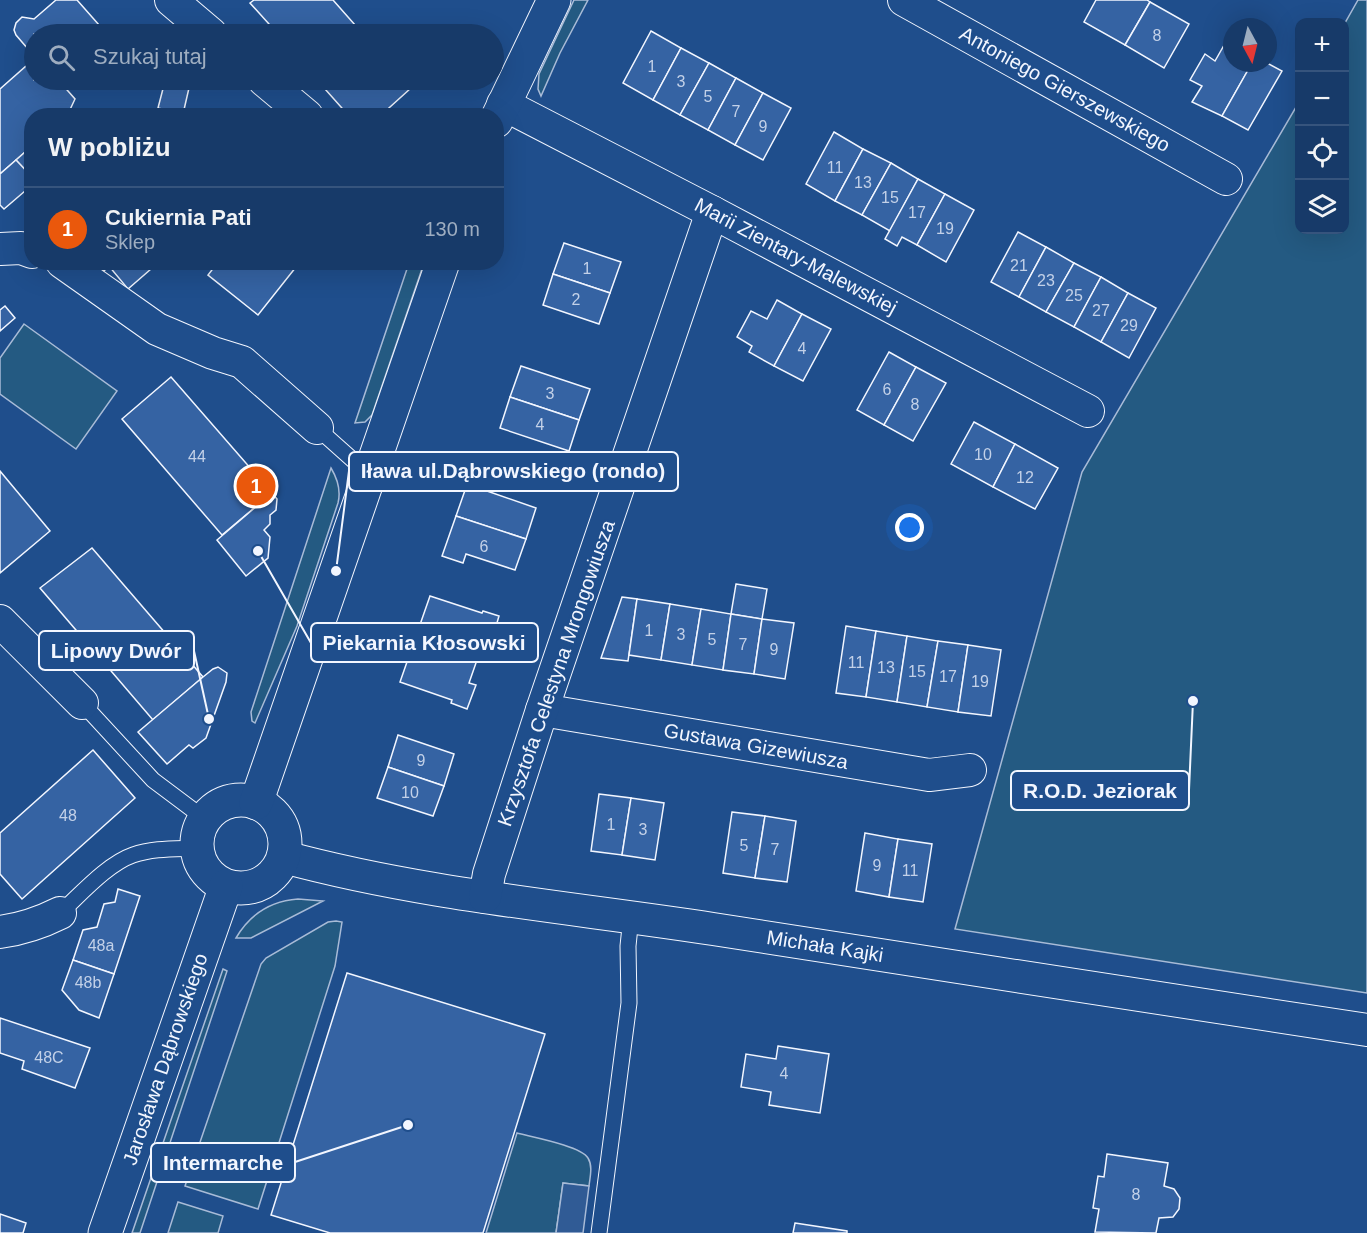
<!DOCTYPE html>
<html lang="pl">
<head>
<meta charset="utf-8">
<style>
  :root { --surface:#173a69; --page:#20416f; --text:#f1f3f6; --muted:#9eadc0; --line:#36547d; --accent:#ea580c }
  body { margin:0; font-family:Arial,sans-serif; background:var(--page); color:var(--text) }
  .controls { position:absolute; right:18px; top:18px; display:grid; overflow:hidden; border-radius:12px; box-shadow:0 6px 24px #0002 }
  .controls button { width:54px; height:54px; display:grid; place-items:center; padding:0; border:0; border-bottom:2px solid var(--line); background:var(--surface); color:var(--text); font:30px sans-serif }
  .compass { position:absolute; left:1223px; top:18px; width:54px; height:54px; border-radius:50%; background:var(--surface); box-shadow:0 6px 24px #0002; rotate:173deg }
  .you { position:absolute; left:910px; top:528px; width:21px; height:21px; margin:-15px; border:4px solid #fff; border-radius:50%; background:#1a73e8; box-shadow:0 0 0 9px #1a73e833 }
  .badge { display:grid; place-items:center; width:39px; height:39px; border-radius:50%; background:var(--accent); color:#fff; font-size:20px; font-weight:700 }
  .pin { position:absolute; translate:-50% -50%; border:3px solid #fff; box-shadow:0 2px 6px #0006 }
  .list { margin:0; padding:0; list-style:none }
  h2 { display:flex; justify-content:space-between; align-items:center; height:78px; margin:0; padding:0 24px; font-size:26px }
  h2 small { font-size:20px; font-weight:400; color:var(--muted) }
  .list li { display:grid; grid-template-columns:39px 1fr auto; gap:18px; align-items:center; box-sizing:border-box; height:84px; padding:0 24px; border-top:2px solid var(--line) }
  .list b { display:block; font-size:22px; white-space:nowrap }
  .list p { margin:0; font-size:20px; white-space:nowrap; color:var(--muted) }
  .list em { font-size:20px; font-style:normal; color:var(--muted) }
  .icon { flex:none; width:33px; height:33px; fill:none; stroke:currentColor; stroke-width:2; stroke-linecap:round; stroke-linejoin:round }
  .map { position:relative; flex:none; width:1367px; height:1233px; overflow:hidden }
  .search { position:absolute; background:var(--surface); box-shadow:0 6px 24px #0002; left:24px; top:24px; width:480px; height:66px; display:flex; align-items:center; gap:15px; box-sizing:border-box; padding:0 21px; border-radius:33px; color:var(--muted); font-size:22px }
  .panel { position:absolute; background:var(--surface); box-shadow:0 6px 24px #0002; left:24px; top:108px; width:480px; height:162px; border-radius:24px }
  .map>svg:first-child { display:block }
  .green { fill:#245a82; stroke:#a8bbd7; stroke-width:1.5 }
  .parking { fill:#305b95; stroke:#a8bbd7; stroke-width:1.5 }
  .building { fill:#3563a3; stroke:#f2f6ff; stroke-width:1.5 }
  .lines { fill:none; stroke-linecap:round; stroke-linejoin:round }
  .service-casing { stroke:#f2f6ff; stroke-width:17 }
  .minor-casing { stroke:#f2f6ff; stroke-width:34 }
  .tertiary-casing { stroke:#f2f6ff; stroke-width:35 }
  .service { stroke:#1f4e8c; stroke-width:15 }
  .minor { stroke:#1f4e8c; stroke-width:32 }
  .tertiary { stroke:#1f4e8c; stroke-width:33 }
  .labels { text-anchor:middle; stroke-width:4.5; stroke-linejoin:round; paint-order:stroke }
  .number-label { font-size:16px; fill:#c3d1e8 }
  .street-label { font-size:20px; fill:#f2f6ff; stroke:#1f4e8c }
  .leader { fill:none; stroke:#f2f6ff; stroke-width:2 }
  .callout-dot { fill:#f2f6ff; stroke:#1f4e8c; stroke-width:2 }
  .callout { fill:#1f4e8c; stroke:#f2f6ff; stroke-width:2 }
  .callout-label { font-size:21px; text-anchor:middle; font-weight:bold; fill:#f2f6ff }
</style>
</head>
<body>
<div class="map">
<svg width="1367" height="1233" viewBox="0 0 1367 1233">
  <rect width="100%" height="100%" fill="#1f4e8c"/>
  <g class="green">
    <path d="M574 0H588L560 53 541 96 538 89 539 74Z"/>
    <path d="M1358 0H1367V993L955 929 1082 472 1299 102 1300 230H1344L1345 23Z"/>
    <path d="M409 263H424L372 415 365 422 355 423Z"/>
    <path d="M24 324 117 391 76 449 0 394V358Z"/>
    <path d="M331 468C337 478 341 491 338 503L297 626 255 723 252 721 251 712Z"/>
    <path d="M298 899 323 901 251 938H236C250 914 271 901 298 899Z"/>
    <path d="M336 921 342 922 335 966 258 1209 185 1186 261 964 266 958 328 922Z"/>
    <path d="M223 969 227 971 140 1233H132Z"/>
    <path d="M517 1133C532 1137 581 1146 588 1158 593 1166 590 1177 589 1186L563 1183 556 1233H486Z"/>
    <path d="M178 1202 223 1216 218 1233H168Z"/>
  </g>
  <path class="parking" d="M563 1183 589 1186 583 1233H556Z"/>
  <g class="building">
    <path d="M56 0H77L107 34H34V56L16 35 14 30 16 23 22 17 34 19Z"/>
    <path d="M254 0H333L363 34H278L250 3Z"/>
    <path d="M1096 0H1147L1150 2 1125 45 1084 22Z"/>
    <path d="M1150 2 1189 24 1164 68 1125 45Z"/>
    <path d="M651 31 681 48 653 100 623 83Z"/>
    <path d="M1227 40 1232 43V63H1252L1222 116 1192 102 1202 86 1190 80 1205 54 1215 61Z"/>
    <path d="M681 48 709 63 680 115 653 100Z"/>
    <path d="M34 59V80H63L60 82 75 99 67 116H32V146L0 174V89Z"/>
    <path d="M709 63 736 78 708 130 680 115Z"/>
    <path d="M1252 63H1267L1282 71 1248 130 1222 116Z"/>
    <path d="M736 78 763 93 735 145 708 130Z"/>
    <path d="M317 80H403L411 88 380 116H349Z"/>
    <path d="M165 81 189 88 183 114 158 108Z"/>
    <path d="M763 93 791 108 763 160 735 145Z"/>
    <path d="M834 132 863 149 835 201 806 184Z"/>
    <path d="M32 146V177L16 160Z"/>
    <path d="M863 149 891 163 862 215 835 201Z"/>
    <path d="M16 160 32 177V185L4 209 0 205V174Z"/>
    <path d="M891 163 918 179 890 231 862 215Z"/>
    <path d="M918 179 945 194 917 245 902 237 897 246 885 239Z"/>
    <path d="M945 194 974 210 946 262 917 245Z"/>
    <path d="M1018 232 1046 247 1019 297 991 282Z"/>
    <path d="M564 243 621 262 610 293 553 274Z"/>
    <path d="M1046 247 1074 263 1046 312 1019 297Z"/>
    <path d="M96 262H159L128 289 109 266 104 271Z"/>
    <path d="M218 262H300L258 315 208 275Z"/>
    <path d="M1074 263 1101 277 1074 327 1046 312Z"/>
    <path d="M553 274 610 293 599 324 543 305Z"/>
    <path d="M1101 277 1128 293 1101 342 1074 327Z"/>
    <path d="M1128 293 1156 308 1129 358 1101 342Z"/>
    <path d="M777 300 802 314 774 366 749 352 752 346 737 337 751 311 767 319Z"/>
    <path d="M5 306 15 318 0 331V310Z"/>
    <path d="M802 314 831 329 803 381 774 366Z"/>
    <path d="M889 352 916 367 884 425 857 410Z"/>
    <path d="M521 366 590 389 579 420 510 397Z"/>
    <path d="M916 367 946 383 913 441 884 425Z"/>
    <path d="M171 377 272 493 222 535 122 419Z"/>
    <path d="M510 397 579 420 569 451 500 428Z"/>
    <path d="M974 422 1015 444 993 487 951 464Z"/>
    <path d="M1015 444 1058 468 1035 509 993 487Z"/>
    <path d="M0 471 50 531 0 573Z"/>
    <path d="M470 476 490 482 487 491 536 508 526 539 456 516Z"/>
    <path d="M272 493 277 499 276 510 270 515V524L264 530 270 537 268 558 246 576 217 540Z"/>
    <path d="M456 516 526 539 515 570 466 554 463 563 442 556Z"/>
    <path d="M92 548 203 677 153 720 40 588Z"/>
    <path d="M736 584 767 589 762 619 731 614Z"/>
    <path d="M430 596 482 613 483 611 499 616 492 640 485 637 477 660 415 639Z"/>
    <path d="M622 597 637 599 628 661 601 658Z"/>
    <path d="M637 599 670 604 661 660 629 655Z"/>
    <path d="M670 604 701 609 692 665 661 660Z"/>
    <path d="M701 609 731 614 723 670 692 665Z"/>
    <path d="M731 614 762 619 754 674 723 670Z"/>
    <path d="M762 619 794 623 785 679 754 674Z"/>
    <path d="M846 626 876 631 866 697 836 693Z"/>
    <path d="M876 631 907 636 897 702 866 697Z"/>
    <path d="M907 636 938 641 927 707 897 702Z"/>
    <path d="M415 639 477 660 469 683 476 685 467 709 451 703 452 700 400 682Z"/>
    <path d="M938 641 968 645 958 712 927 707Z"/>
    <path d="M968 645 1001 650 991 716 958 712Z"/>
    <path d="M218 667 227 673 226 682 206 738 193 748 189 745 167 764 138 732 203 677 213 669Z"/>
    <path d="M398 735 454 754 444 786 388 767Z"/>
    <path d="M93 750 135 798 22 899 0 874V833Z"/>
    <path d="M388 767 444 786 433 816 377 798Z"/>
    <path d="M599 794 631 798 622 855 591 851Z"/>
    <path d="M631 798 664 803 655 860 622 855Z"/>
    <path d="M732 812 765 816 755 878 723 873Z"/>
    <path d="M765 816 796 821 787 882 755 878Z"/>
    <path d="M865 833 898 839 889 897 856 891Z"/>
    <path d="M898 839 932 844 923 902 889 897Z"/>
    <path d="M118 889 140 896 114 974 73 960 83 930 97 927 104 904 115 902Z"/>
    <path d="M73 960 114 974 99 1018 79 1010 62 990Z"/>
    <path d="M347 973 545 1034 483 1233H330L271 1215Z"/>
    <path d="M0 1018 90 1048 75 1088 22 1069 24 1061 0 1053Z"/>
    <path d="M778 1046 829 1054 820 1113 769 1105 771 1092 741 1087 746 1054 776 1059Z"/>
    <path d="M1107 1154 1168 1163 1164 1186 1174 1189 1180 1198 1179 1209 1173 1217 1159 1218 1156 1233 1095 1232 1099 1209 1093 1208 1098 1176 1104 1177Z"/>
    <path d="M0 1214 26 1223 23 1233H0Z"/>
    <path d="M795 1223 847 1231V1233H793Z"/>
  </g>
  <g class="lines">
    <defs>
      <g id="service">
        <path d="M317 428 354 461 371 467"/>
        <path d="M82 703 153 780 205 819"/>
        <path d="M60 913C80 895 107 864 133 855 153 848 176 849 197 848"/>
        <path d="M599 1233 629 1003 628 946 631 917"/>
      </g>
      <g id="minor">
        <path d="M171 0 211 34"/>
        <path d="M904 0 1226 179"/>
        <path d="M264 80 307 116"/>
        <path d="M503 104 712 212 1088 411"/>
        <path d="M0 249 21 248 32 252"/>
        <path d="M62 262 157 329 213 353 242 362 317 428"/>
        <path d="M0 621 82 703"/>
        <path d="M542 710 929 775 970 770"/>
        <path d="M284 857C424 895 570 907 713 929 931 962 1149 998 1367 1030"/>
        <path d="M485 897 489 874 542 710 712 212"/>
        <path d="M0 932C22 929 40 923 60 913"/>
      </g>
      <g id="tertiary">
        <path d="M496 121 554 0"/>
        <circle cx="241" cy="844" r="44"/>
        <path d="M256 803 443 262"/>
        <path d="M105 1233 226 886"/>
      </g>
    </defs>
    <use href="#service" class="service-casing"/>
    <use href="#minor" class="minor-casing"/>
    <use href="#tertiary" class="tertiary-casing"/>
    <use href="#service" class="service"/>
    <use href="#minor" class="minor"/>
    <use href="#tertiary" class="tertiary"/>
  </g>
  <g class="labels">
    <g class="number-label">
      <text x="1157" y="41">8</text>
      <text x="652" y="72">1</text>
      <text x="681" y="87">3</text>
      <text x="708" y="102">5</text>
      <text x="736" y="117">7</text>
      <text x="763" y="132">9</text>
      <text x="835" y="173">11</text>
      <text x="863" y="188">13</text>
      <text x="890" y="203">15</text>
      <text x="917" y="218">17</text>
      <text x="945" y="234">19</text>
      <text x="1019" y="271">21</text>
      <text x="587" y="274">1</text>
      <text x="1046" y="286">23</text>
      <text x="1074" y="301">25</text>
      <text x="576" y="305">2</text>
      <text x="1101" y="316">27</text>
      <text x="1129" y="331">29</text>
      <text x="802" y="354">4</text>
      <text x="887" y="395">6</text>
      <text x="550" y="399">3</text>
      <text x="915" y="410">8</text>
      <text x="540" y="430">4</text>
      <text x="983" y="460">10</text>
      <text x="197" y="462">44</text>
      <text x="1025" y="483">12</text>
      <text x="484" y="552">6</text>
      <text x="649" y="636">1</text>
      <text x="681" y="640">3</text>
      <text x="712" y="645">5</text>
      <text x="743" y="650">7</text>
      <text x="774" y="655">9</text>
      <text x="856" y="668">11</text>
      <text x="886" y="673">13</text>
      <text x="917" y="677">15</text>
      <text x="948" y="682">17</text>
      <text x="980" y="687">19</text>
      <text x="421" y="766">9</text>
      <text x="410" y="798">10</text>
      <text x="68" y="821">48</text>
      <text x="611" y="830">1</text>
      <text x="643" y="835">3</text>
      <text x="744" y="851">5</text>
      <text x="775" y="855">7</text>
      <text x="877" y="871">9</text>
      <text x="910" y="876">11</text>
      <text x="101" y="951">48a</text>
      <text x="88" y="988">48b</text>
      <text x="49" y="1063">48C</text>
      <text x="784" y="1079">4</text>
      <text x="1136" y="1200">8</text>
    </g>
    <g class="street-label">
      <text transform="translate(1065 89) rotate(29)" y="7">Antoniego Gierszewskiego</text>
      <text transform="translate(796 256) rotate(28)" y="7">Marii Zientary-Malewskiej</text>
      <text transform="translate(556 673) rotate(-71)" y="7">Krzysztofa Celestyna Mrongowiusza</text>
      <text transform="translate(756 746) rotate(10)" y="7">Gustawa Gizewiusza</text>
      <text transform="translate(825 946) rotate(9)" y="7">Michała Kajki</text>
      <text transform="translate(165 1059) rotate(-71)" y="7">Jarosława Dąbrowskiego</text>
    </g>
  </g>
  <path class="leader" d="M336 571L349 471M258 551L311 643M209 719L194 651M1193 701L1189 790M408 1125L295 1162"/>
  <g class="callout-dot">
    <circle cx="336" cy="571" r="6"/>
    <circle cx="258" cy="551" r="6"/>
    <circle cx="209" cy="719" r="6"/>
    <circle cx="1193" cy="701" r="6"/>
    <circle cx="408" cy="1125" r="6"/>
  </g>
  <g class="callout">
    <rect x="349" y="452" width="329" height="39" rx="6"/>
    <rect x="311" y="623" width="227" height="39" rx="6"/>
    <rect x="39" y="631" width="155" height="39" rx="6"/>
    <rect x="1011" y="771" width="178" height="39" rx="6"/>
    <rect x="151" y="1143" width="144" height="39" rx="6"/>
  </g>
  <g class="callout-label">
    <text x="513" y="478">Iława ul.Dąbrowskiego (rondo)</text>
    <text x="424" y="650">Piekarnia Kłosowski</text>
    <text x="116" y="658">Lipowy Dwór</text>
    <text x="1100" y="798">R.O.D. Jeziorak</text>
    <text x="223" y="1170">Intermarche</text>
  </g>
</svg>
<div class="controls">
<button>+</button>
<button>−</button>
<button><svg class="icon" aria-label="locate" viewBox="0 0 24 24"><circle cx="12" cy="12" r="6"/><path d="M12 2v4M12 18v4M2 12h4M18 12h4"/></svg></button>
<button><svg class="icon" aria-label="layers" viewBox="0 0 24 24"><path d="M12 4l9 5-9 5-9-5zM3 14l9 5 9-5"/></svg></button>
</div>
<svg class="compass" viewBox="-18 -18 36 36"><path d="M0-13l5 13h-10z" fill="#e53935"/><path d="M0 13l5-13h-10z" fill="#9eadc0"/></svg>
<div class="you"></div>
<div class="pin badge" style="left:256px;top:486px">1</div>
<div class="search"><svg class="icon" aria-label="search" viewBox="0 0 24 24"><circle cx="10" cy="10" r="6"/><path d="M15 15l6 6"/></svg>Szukaj tutaj</div>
<section class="panel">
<h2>W pobliżu<small></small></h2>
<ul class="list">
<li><span class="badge">1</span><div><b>Cukiernia Pati</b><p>Sklep</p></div><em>130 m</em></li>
</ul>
</section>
</div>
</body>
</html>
